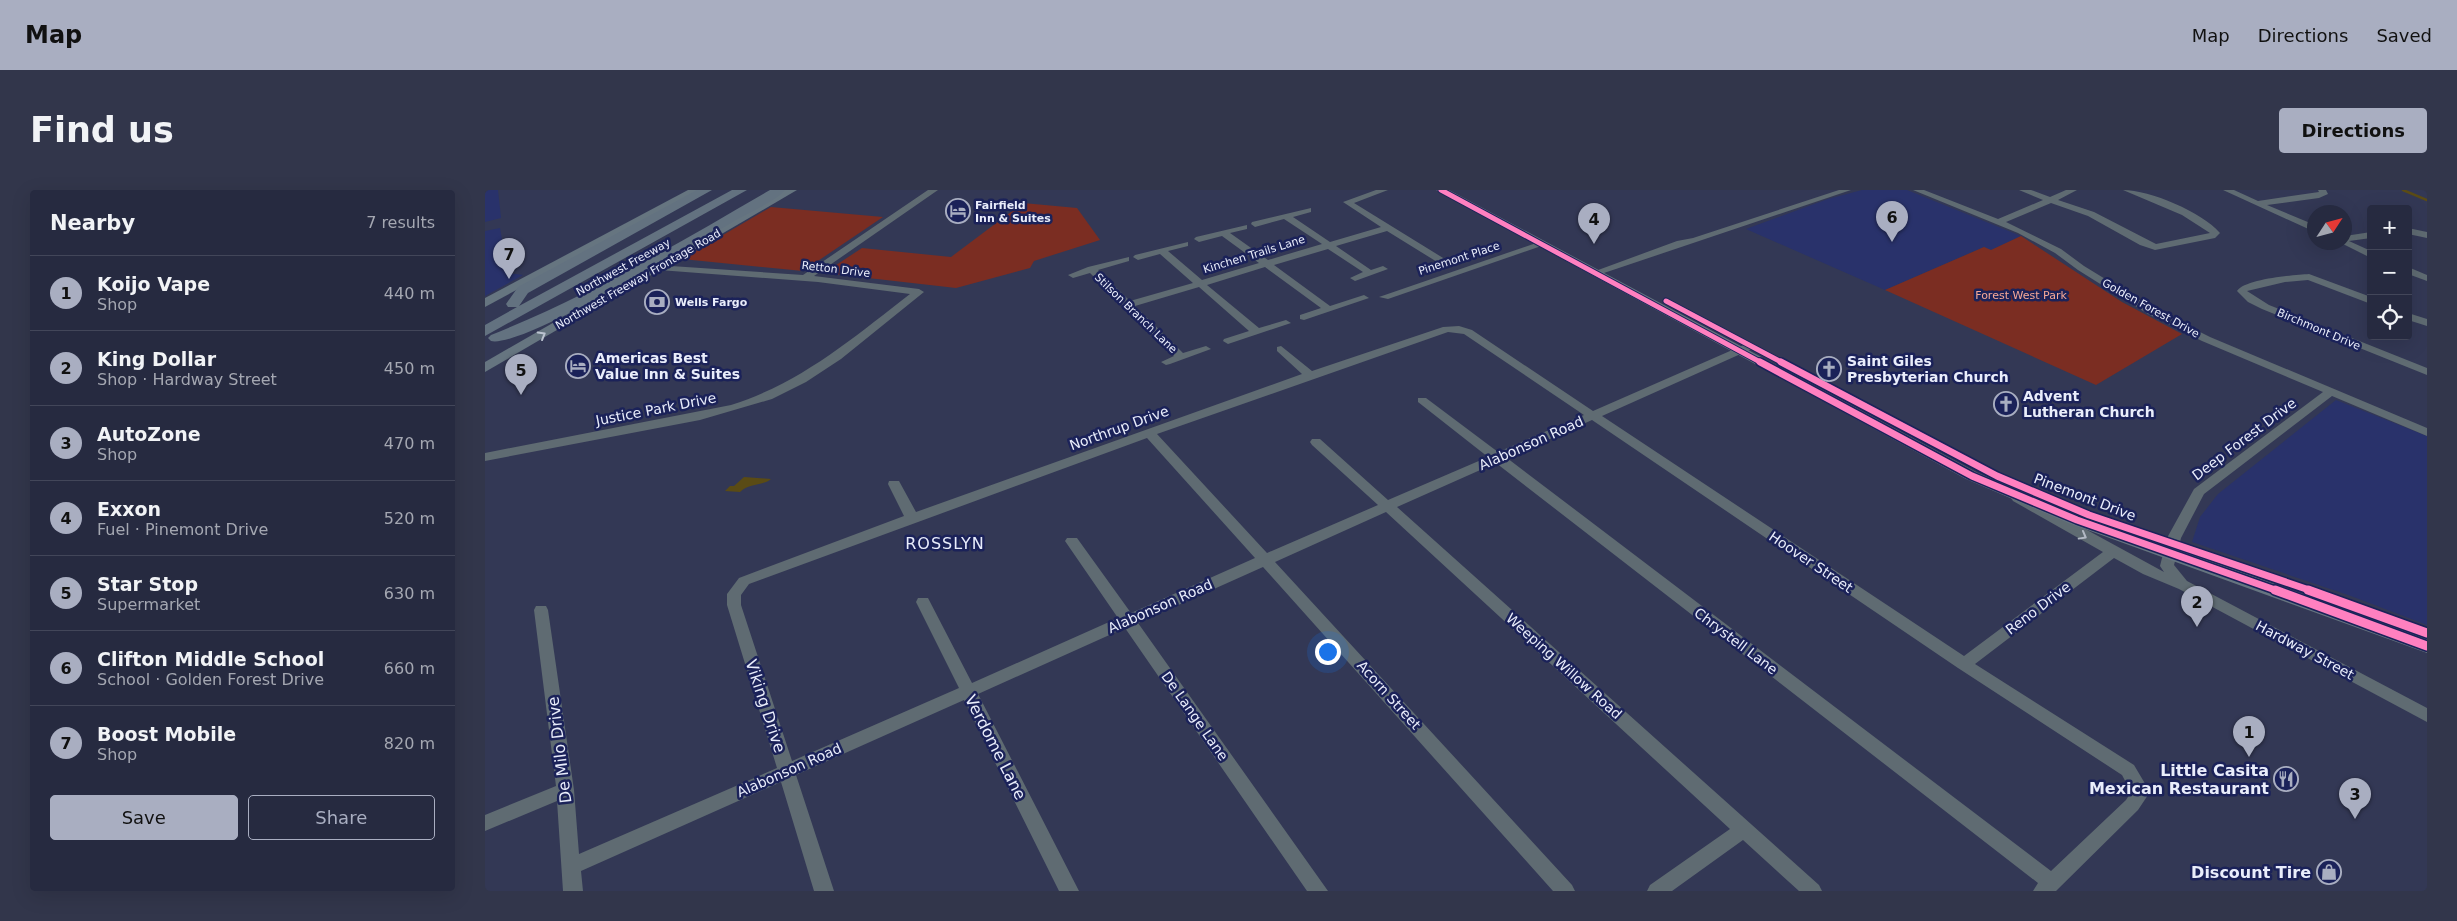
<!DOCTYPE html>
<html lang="en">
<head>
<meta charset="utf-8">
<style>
  :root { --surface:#262a40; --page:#32364b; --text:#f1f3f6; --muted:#a4a7b1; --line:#424659; --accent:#a9aec1 }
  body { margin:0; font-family:"DejaVu Sans",sans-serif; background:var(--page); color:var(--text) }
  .controls { position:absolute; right:15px; top:15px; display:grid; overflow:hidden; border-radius:5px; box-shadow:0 5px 20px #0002 }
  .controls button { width:45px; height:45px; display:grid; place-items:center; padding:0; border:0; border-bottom:1px solid var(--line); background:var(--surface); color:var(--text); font:25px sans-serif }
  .compass { position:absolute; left:1822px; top:15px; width:45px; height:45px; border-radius:50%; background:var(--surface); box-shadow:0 5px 20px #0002; rotate:54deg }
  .you { position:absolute; left:842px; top:461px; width:18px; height:18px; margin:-12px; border:4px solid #fff; border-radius:50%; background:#1a73e8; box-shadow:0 0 0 8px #1a73e833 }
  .badge { display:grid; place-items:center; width:32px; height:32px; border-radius:50%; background:var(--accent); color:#111; font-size:16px; font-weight:700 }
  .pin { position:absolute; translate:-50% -41px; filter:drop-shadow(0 1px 2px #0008) }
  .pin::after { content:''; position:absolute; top:26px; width:18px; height:15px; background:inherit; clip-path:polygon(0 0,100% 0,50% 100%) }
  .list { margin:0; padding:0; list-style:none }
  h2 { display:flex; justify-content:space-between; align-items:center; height:65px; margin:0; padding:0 20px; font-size:21px }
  h2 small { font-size:16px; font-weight:400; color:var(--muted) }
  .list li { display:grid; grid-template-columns:32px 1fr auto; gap:15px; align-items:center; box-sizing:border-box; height:75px; padding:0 20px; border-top:1px solid var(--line) }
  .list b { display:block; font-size:19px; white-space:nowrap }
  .list p { margin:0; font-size:16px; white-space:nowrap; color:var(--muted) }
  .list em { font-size:16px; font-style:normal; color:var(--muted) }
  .actions { display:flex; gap:10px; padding:15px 20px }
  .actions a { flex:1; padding:11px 0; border:1px solid var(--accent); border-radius:5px; text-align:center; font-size:18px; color:var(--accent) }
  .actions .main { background:var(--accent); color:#111 }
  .icon { flex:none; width:28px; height:28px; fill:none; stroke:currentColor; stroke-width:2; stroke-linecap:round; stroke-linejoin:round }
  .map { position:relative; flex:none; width:1942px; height:701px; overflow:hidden; border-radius:5px }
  header { display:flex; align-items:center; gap:30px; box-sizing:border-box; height:70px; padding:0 25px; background:var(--accent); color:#111 }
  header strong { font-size:24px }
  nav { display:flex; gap:28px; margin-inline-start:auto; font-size:18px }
  .intro { display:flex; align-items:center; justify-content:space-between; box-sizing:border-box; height:120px; padding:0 30px }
  h1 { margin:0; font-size:35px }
  .button { padding:12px 22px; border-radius:5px; background:var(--accent); color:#111; font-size:18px; font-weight:700 }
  main { display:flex; gap:30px; padding:0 30px }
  aside { flex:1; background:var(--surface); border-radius:5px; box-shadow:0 5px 20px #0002 }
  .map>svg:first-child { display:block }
  .built { fill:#29326b }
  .green { fill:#7b2d22 }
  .water { fill:#5a4b15 }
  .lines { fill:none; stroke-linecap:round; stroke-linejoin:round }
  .stream { stroke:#5a4b15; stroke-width:2.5 }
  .minor { fill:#5f6b72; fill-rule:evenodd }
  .major { fill:#667580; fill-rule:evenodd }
  .highway { fill:#637280; fill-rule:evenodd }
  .cycleway-far2-casing { stroke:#1b2259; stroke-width:7 }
  .cycleway-far1-casing { stroke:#1b2259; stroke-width:10 }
  .cycleway-casing { stroke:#1b2259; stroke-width:12 }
  .cycleway-far2 { stroke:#ff80c0; stroke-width:5 }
  .cycleway-far1 { stroke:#ff80c0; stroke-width:7 }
  .cycleway { stroke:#ff80c0; stroke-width:9 }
  .oneway { stroke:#bbc3d0 }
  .oneway2 { stroke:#b2b9c4 }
  .labels { text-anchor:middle; stroke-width:5; stroke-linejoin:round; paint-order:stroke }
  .far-poi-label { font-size:11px; font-weight:bold; fill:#e9edfb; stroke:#1b2259; text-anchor:start }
  .far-street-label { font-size:11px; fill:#e9edfb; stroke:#1b2259 }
  .far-park-label { font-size:11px; fill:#f8a997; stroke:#1b2259 }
  .poi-label { font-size:14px; font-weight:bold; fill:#e9edfb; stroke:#1b2259; text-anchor:start }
  .street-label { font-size:14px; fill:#e9edfb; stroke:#1b2259 }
  .quarter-label { font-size:16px; letter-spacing:1px; fill:#e9edfb; stroke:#1b2259 }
  .near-street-label { font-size:16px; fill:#e9edfb; stroke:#1b2259 }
  .near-poi-label { font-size:16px; font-weight:bold; fill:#e9edfb; stroke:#1b2259; text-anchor:end }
</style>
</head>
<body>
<header>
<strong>Map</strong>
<nav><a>Map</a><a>Directions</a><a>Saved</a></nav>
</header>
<div class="intro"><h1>Find us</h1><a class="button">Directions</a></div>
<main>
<aside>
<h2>Nearby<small>7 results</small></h2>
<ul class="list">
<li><span class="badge">1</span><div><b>Koijo Vape</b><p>Shop</p></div><em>440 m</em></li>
<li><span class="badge">2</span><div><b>King Dollar</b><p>Shop · Hardway Street</p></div><em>450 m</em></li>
<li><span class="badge">3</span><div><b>AutoZone</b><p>Shop</p></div><em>470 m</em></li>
<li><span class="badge">4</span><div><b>Exxon</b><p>Fuel · Pinemont Drive</p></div><em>520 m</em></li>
<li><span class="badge">5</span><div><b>Star Stop</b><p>Supermarket</p></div><em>630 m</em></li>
<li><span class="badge">6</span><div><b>Clifton Middle School</b><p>School · Golden Forest Drive</p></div><em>660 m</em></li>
<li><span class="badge">7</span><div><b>Boost Mobile</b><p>Shop</p></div><em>820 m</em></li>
</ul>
<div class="actions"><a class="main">Save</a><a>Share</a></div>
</aside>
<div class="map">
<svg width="1942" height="701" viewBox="0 0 1942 701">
  <rect width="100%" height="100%" fill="#333855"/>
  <g class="built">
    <path d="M0 0H13L16 28 0 32Z"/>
    <path d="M1377 0H1422L1536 46 1506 60 1499 57 1400 100 1261 39 1343 9Z"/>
    <path d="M15 38 23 83 38 85 0 106V41Z"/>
    <path d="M1851 210 1942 246V435L1866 406 1707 352 1715 327 1733 304Z"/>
  </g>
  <g class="green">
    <path d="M538 13 592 18 615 50 549 71 545 78 471 98 339 83 377 58 466 67Z"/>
    <path d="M286 17 398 27 318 81 197 69Z"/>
    <path d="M1536 46 1637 112 1697 144 1611 195 1400 100 1499 57 1506 60Z"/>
  </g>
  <path class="water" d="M259 287 286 289C278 296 264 293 255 302L240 301 245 296H249Z"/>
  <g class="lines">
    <path class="stream" d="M1918 0 1942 10"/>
    <g class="minor">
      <path d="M443 0H453L329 86 434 99 439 102 356 169 321 192 287 209 215 230 0 271V263L246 215C316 193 368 148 425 104L333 92 174 80 171 79V75L318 85Z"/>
      <path d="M891 0H903L869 13 963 71V75H957L902 41 851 56 886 80 898 76 903 79 870 91 865 88 878 82 843 59 789 75 845 116 879 105 884 108 819 130 815 129V125L836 118 780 77 722 95 774 138 801 130 806 133 743 154 738 151 739 149 764 141 714 97 650 116 698 163 721 156 726 159 685 174 681 175 676 172 689 166 605 83 588 88 583 85 603 77 644 67V71L613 80 645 111 708 93 675 64 653 70 648 67 650 65 703 52V56L683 61 717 90 774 73 737 46 714 52 709 49 711 47 762 35V39L745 43 783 70 837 54 799 29 770 37 766 34 767 32 826 18V22L808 27 845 52 896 37 858 12Z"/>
      <path d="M1354 0H1366L1113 85 1105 83 1192 51 1208 48Z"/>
      <path d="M1428 0H1439L1513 29 1558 10 1534 0H1546L1565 7 1581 0H1592L1573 10 1609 22 1671 54 1725 43 1697 25 1638 0C1665 0 1717 22 1735 43L1730 48 1670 60 1655 55 1603 26 1566 13 1521 32 1576 59 1599 76 1671 120 1725 147 1942 238V246L1847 206 1719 304 1696 348 1689 375 1702 391 1942 518V532L1694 399 1658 384 1629 368 1490 474 1649 575 1665 602 1653 620 1571 701H1548L1553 693 1011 273 912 317 1334 695 1337 701H1314L1258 650 1187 701H1162L1165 695 1245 639 901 322 790 372 1087 695 1090 701H1068L778 377 653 433 843 701H822L640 438 493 504 594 701H574L479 510 311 585 349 701H329L296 592 96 681 98 701H78L72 611 0 641V625L71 596 49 420 51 416H61L63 420 89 600 94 664 292 578 242 415V404L254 388 419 326 403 294 404 291H414L431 322 817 184 792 161V157L796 156 827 181 958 137 974 136 987 140 1108 221 1261 154H1269V158L1117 226 1479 466 1618 362 1528 311 1526 308 1528 305H1538L1679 382 1675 376 1682 348 1709 299 1838 202 1717 151 1663 124 1593 80 1570 63 1533 43ZM963 142 979 144 1099 225 1013 262 941 208H933V212L1003 267 903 310 835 249H827L825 252 827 255 893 315 782 363 672 244ZM1107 230 1473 478 1637 585 1646 602 1641 610 1566 681 1022 268ZM662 248 770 368 646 423 592 348H582L580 351 633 428 487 493 443 408H433L431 412 474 498 307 571 256 415V405L264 394Z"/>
      <path d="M1738 0H1749L1773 11 1834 2 1833 0H1841L1843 4 1834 8 1782 15 1830 35V42Z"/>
      <path d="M1923 38 1942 42V48L1923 44Z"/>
      <path d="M1886 42V48L1864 51 1886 61V68L1854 52H1860V46Z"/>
      <path d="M1054 52 1062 54 903 109 894 107Z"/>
      <path d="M1923 77 1942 85V91L1923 84Z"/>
      <path d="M1824 84 1886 107V114L1823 90 1800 92 1762 101 1784 115 1942 178V185L1777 119 1763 112 1752 101C1760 89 1808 85 1824 84Z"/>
      <path d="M1923 123 1942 129V136L1923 130Z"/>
    </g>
    <g class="major">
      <path d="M203 0H216L0 117V108Z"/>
      <path d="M299 0H312L0 182V172Z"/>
      <path d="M951 0H964L1493 283 1598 326 1942 448V463L1586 334 1481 289Z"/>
    </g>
    <g class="highway">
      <path d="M212 0H227L43 103 34 116 247 0H262L0 146V135L32 117H23L21 114 33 97Z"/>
      <path d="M285 0H300C291 11 265 22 251 30 216 51 36 159 6 151L3 148 6 145C104 106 194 53 285 0Z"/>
    </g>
    <defs>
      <g id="cycleway-far2">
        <path d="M956 0 1277 173"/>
        <path d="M1181 111 1298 173"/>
      </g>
      <g id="cycleway-far1">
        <path d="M1275 172 1487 286 1592 330 1793 401"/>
        <path d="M1296 172 1512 286 1604 325 1827 401"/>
      </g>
      <g id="cycleway">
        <path d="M1790 400 1942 456"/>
        <path d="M1823 400 1942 443"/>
      </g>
    </defs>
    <use href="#cycleway-far2" class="cycleway-far2-casing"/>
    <use href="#cycleway-far1" class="cycleway-far1-casing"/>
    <use href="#cycleway" class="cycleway-casing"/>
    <use href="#cycleway-far2" class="cycleway-far2"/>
    <use href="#cycleway-far1" class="cycleway-far1"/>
    <use href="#cycleway" class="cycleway"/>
  </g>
  <defs><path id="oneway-chevron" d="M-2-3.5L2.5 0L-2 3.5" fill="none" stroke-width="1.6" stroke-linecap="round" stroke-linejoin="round" transform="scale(1.25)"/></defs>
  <use class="oneway" href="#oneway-chevron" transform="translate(57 145) rotate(-30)"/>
  <use class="oneway2" href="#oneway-chevron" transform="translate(1598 346) rotate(29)"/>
  <defs>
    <symbol id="hotel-ring" viewBox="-11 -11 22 22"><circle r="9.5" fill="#1b2259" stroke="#a9aec1" stroke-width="1.5"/><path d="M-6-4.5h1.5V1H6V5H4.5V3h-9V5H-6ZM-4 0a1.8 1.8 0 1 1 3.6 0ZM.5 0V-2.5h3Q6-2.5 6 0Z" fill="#a9aec1"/></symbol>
    <symbol id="bank-ring" viewBox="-11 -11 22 22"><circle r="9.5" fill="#1b2259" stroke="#a9aec1" stroke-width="1.5"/><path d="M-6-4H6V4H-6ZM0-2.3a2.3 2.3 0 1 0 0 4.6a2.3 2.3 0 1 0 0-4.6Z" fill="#a9aec1"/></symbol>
    <symbol id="church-ring" viewBox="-11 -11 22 22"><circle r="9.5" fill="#1b2259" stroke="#a9aec1" stroke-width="1.5"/><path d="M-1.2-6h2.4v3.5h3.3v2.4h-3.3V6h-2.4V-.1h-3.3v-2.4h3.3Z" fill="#a9aec1"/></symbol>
    <symbol id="restaurant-ring" viewBox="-11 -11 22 22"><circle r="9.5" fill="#1b2259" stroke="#a9aec1" stroke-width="1.5"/><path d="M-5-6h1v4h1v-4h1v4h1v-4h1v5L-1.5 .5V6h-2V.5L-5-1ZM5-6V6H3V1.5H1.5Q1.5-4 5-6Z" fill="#a9aec1"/></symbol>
    <symbol id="shop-ring" viewBox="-11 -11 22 22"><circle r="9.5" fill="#1b2259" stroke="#a9aec1" stroke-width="1.5"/><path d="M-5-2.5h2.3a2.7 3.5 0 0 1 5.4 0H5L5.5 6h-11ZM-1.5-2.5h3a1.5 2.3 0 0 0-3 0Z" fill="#a9aec1"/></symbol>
  </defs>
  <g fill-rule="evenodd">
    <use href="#hotel-ring" x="459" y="7" width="28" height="28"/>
    <use href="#bank-ring" x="158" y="98" width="28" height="28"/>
    <use href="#hotel-ring" x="79" y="162" width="28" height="28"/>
    <use href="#church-ring" x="1330" y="165" width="28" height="28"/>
    <use href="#church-ring" x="1507" y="200" width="28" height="28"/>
    <use href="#restaurant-ring" x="1787" y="575" width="28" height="28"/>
    <use href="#shop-ring" x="1830" y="668" width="28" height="28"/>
  </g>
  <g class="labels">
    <g class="far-poi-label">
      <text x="490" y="19">Fairfield<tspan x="490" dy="13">Inn &amp; Suites</tspan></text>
      <text x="190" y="116">Wells Fargo</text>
    </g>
    <g class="far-street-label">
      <text transform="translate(769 64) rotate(-17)" y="4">Kinchen Trails Lane</text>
      <text transform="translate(974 68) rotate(-18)" y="4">Pinemont Place</text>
      <text transform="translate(138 77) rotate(-29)" y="4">Northwest Freeway</text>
      <text transform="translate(351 79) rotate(7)" y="4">Retton Drive</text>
      <text transform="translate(153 89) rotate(-30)" y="4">Northwest Freeway Frontage Road</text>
      <text transform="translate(1666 118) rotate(29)" y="4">Golden Forest Drive</text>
      <text transform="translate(651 123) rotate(44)" y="4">Stilson Branch Lane</text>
      <text transform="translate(1834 139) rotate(23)" y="4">Birchmont Drive</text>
    </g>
    <g class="far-park-label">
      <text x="1536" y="109">Forest West Park</text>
    </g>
    <g class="poi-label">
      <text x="110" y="173">Americas Best<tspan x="110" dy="16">Value Inn &amp; Suites</tspan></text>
      <text x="1362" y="176">Saint Giles<tspan x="1362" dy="16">Presbyterian Church</tspan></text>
      <text x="1538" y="211">Advent<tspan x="1538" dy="16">Lutheran Church</tspan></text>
    </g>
    <g class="street-label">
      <text transform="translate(171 219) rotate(-11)" y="5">Justice Park Drive</text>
      <text transform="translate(634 238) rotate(-20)" y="5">Northrup Drive</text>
      <text transform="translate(1759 249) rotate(-37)" y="5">Deep Forest Drive</text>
      <text transform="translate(1046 253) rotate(-24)" y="5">Alabonson Road</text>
      <text transform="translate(1600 307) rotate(21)" y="5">Pinemont Drive</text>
      <text transform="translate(1326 372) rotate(34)" y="5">Hoover Street</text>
      <text transform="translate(675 416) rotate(-24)" y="5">Alabonson Road</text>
      <text transform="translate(1553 418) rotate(-37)" y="5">Reno Drive</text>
      <text transform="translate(1251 451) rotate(37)" y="5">Chrystell Lane</text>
      <text transform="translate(1820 460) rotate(28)" y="5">Hardway Street</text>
      <text transform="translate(1079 476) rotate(42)" y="5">Weeping Willow Road</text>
      <text transform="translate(904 505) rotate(48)" y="5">Acorn Street</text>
      <text transform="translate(710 526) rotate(55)" y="5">De Lange Lane</text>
      <text transform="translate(304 580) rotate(-24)" y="5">Alabonson Road</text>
    </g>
    <g class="quarter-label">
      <text x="460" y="359">ROSSLYN</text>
    </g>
    <g class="near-street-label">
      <text transform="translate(281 516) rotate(72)" y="6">Viking Drive</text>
      <text transform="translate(511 557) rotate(63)" y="6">Verdome Lane</text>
      <text transform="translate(74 560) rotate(-97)" y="6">De Milo Drive</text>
    </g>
    <g class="near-poi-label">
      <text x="1784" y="586">Little Casita<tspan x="1784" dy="18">Mexican Restaurant</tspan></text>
      <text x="1826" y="688">Discount Tire</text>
    </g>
  </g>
</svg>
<div class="controls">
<button>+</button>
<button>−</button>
<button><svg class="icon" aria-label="locate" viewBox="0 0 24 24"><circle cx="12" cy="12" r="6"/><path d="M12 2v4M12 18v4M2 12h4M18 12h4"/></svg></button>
</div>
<svg class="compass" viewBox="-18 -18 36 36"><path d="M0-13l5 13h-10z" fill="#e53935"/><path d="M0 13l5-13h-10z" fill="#a4a7b1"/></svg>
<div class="you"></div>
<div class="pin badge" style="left:1764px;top:567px">1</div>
<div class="pin badge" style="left:1712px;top:437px">2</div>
<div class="pin badge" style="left:1870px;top:629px">3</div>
<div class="pin badge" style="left:1109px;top:54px">4</div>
<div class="pin badge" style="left:36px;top:205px">5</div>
<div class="pin badge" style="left:1407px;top:52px">6</div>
<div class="pin badge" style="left:24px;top:89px">7</div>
</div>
</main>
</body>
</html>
